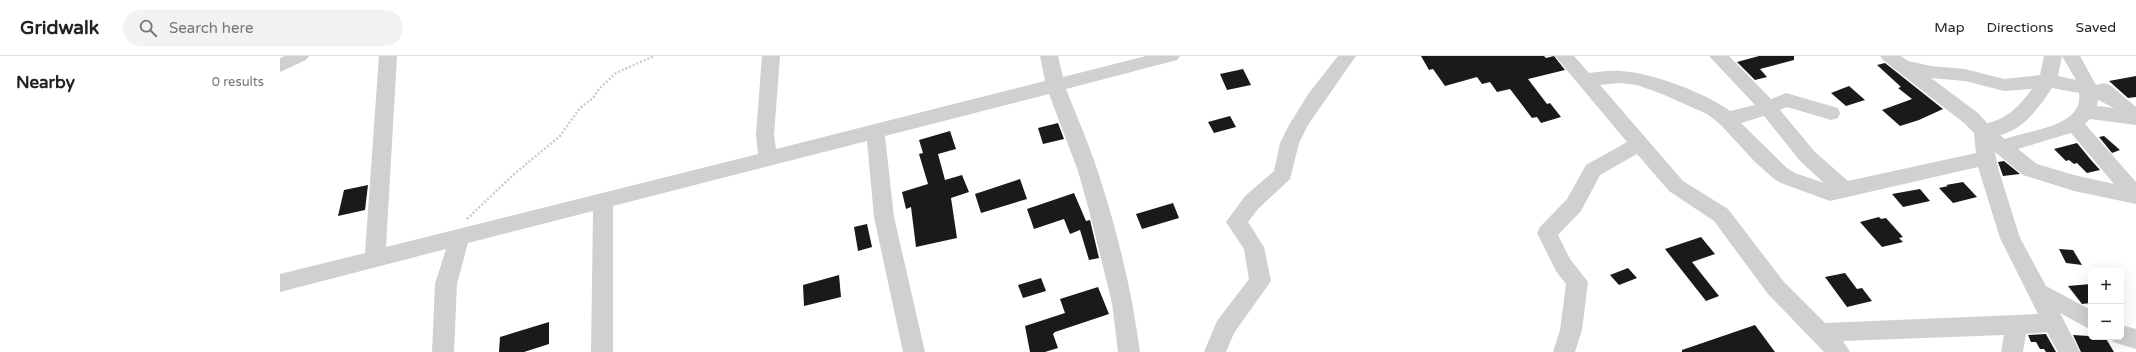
<!DOCTYPE html>
<html lang="en">
<head>
<meta charset="utf-8">
<style>
  :root { --surface:#fff; --page:#f2f2f2; --text:#222; --muted:#767676; --line:#e0e0e0 }
  body { margin:0; font-family:"Varela Round",sans-serif; background:var(--page); color:var(--text) }
  .controls { position:absolute; right:12px; bottom:12px; display:grid; overflow:hidden; border-radius:6px; box-shadow:0 4px 16px #0002 }
  .controls button { width:36px; height:36px; display:grid; place-items:center; padding:0; border:0; border-bottom:1px solid var(--line); background:var(--surface); color:var(--text); font:20px sans-serif }
  .list { margin:0; padding:0; list-style:none }
  h2 { display:flex; justify-content:space-between; align-items:center; height:52px; margin:0; padding:0 16px; font-size:17px }
  h2 small { font-size:13px; font-weight:400; color:var(--muted) }
  .icon { flex:none; width:22px; height:22px; fill:none; stroke:currentColor; stroke-width:2; stroke-linecap:round; stroke-linejoin:round }
  .map { position:relative; flex:none; width:1856px; height:296px; overflow:hidden }
  header { display:flex; align-items:center; gap:24px; box-sizing:border-box; height:56px; padding:0 20px; background:var(--surface); border-bottom:1px solid var(--line) }
  header strong { font-size:19px }
  nav { display:flex; gap:22px; margin-inline-start:auto; font-size:14px }
  .search { width:280px; height:36px; background:var(--page); display:flex; align-items:center; gap:10px; box-sizing:border-box; padding:0 14px; border-radius:22px; color:var(--muted); font-size:15px }
  main { display:flex }
  aside { flex:1; background:var(--surface) }
  .map>svg:first-child { display:block }
  .building { fill:#1a1a1a }
  .lines { fill:none; stroke-linecap:round; stroke-linejoin:round }
  .path { stroke:#cdcdcd; stroke-width:2.5; stroke-dasharray:2 2; stroke-linecap:butt }
  .minor { fill:#d0d0d0; fill-rule:evenodd }
</style>
</head>
<body>
<header>
<strong>Gridwalk</strong>
<div class="search"><svg class="icon" aria-label="search" viewBox="0 0 24 24"><circle cx="10" cy="10" r="6"/><path d="M15 15l6 6"/></svg>Search here</div>
<nav><a>Map</a><a>Directions</a><a>Saved</a></nav>
</header>
<main>
<aside>
<h2>Nearby<small>0 results</small></h2>
<ul class="list">
</ul>
</aside>
<div class="map">
<svg width="1856" height="296" viewBox="0 0 1856 296">
  <rect width="100%" height="100%" fill="#fff"/>
  <g class="building">
    <path d="M1141 0H1264L1266 2 1274 0 1285 14 1248 23 1267 48 1270 47 1281 61 1261 67 1257 61 1252 62 1230 33 1217 36 1210 26 1202 28 1197 21 1165 30 1153 13 1149 14Z"/>
    <path d="M1479 0H1514V4L1480 13 1487 21 1475 24 1457 6Z"/>
    <path d="M1605 7 1663 53 1639 64 1620 70 1602 54 1632 43 1618 32 1621 31 1597 9Z"/>
    <path d="M963 13 971 29 947 34 940 18Z"/>
    <path d="M1856 20V41L1848 42 1829 25Z"/>
    <path d="M1569 30 1585 44 1566 50 1551 37Z"/>
    <path d="M950 60 956 71 934 77 928 66Z"/>
    <path d="M778 67 784 83 763 88 758 72Z"/>
    <path d="M670 75 676 93 658 98 665 124 682 119 689 136 671 142 677 182 636 191 631 151 626 153 622 136 648 128 639 98 643 97 639 84Z"/>
    <path d="M1824 80 1840 94 1832 97 1819 81Z"/>
    <path d="M1797 87 1811 104 1820 114 1807 117 1797 107 1794 108 1789 104 1786 105 1774 93Z"/>
    <path d="M1724 105 1740 118 1723 120 1718 106Z"/>
    <path d="M740 123 747 143 701 157 695 138Z"/>
    <path d="M1683 126 1697 141 1673 147 1659 132 1668 130 1666 129Z"/>
    <path d="M88 129 85 154 58 160 64 134Z"/>
    <path d="M1640 133 1650 145 1623 151 1612 138Z"/>
    <path d="M794 137 806 165 810 164 819 202 809 204 800 174 790 178 784 163 754 173 747 153Z"/>
    <path d="M893 147 899 162 862 173 856 158Z"/>
    <path d="M1599 161 1601 163 1606 162 1623 181 1619 182 1623 186 1602 191 1580 166Z"/>
    <path d="M587 168 592 191 578 195 574 171Z"/>
    <path d="M1421 181 1435 198 1412 206 1439 240 1426 245 1385 193Z"/>
    <path d="M1779 193 1793 194 1802 209 1786 207Z"/>
    <path d="M1348 212 1357 222 1339 229 1330 219Z"/>
    <path d="M1565 217 1577 233 1582 232 1592 245 1567 251 1545 221Z"/>
    <path d="M559 219 561 241 524 250 523 229Z"/>
    <path d="M761 222 766 235 743 242 738 229Z"/>
    <path d="M1811 228V247L1802 248 1788 230Z"/>
    <path d="M818 231 829 258 775 276 773 278 778 292 765 296H750L745 270 785 257 780 243Z"/>
    <path d="M269 266V288L244 296H219L220 281Z"/>
    <path d="M1475 269 1495 296H1402V294Z"/>
    <path d="M1766 278 1767 280 1776 296H1766L1764 293H1760L1756 286H1751L1748 279Z"/>
    <path d="M1793 279 1825 281 1834 296H1801Z"/>
  </g>
  <g class="lines">
    <path class="path" d="M187 163 233 119 280 80 300 52 313 42 319 33 336 17 374 0"/>
    <g class="minor">
      <path d="M5 0H29L26 4 0 16V2Z"/>
      <path d="M99 0H117L106 191 478 98 476 79 482 0H500L494 79 496 93 765 25 760 0H778L783 21 866 0H900L897 4 786 33C797 61 809 88 818 116 837 174 852 235 860 296H838L832 247 809 154 798 115 769 38 605 80 614 161 645 296H623L594 161 587 85 333 150V296H311L313 155 188 187 177 228 174 296H152L155 228 166 193 0 236V218L85 197Z"/>
      <path d="M1058 0H1076L1028 69 1019 87 1010 123 979 152 968 166 984 191 991 225 954 277 946 296H924L937 265 969 223 964 193 946 166 965 140 994 115 1000 87 1009 69 1029 37Z"/>
      <path d="M1275 0H1294L1309 17C1319 16 1330 14 1340 15 1370 16 1426 37 1450 55L1475 49 1429 0H1449L1491 43 1506 37 1558 52 1560 57 1558 62 1551 64 1507 51 1500 54 1535 96 1568 125 1696 97 1694 77 1684 67 1603 4 1600 0H1621L1628 5 1651 10 1685 13 1724 23 1760 19 1764 0H1782L1778 20 1796 24 1782 0H1800L1816 29 1824 27 1830 29 1856 51V69L1810 63 1805 68 1856 126V148L1794 135 1743 119 1715 96 1718 112 1740 182 1766 230 1811 254V274L1780 257 1800 296H1778L1767 276 1746 278 1743 296H1721L1724 279 1563 285 1570 296H1544L1488 238 1434 165 1389 135 1357 98 1320 119 1301 155 1278 179 1290 203 1308 226 1302 274 1295 296H1273L1280 274 1286 228 1276 215 1257 177 1260 171 1287 143 1306 109 1347 86ZM1651 22 1685 25 1724 35 1752 33C1740 49 1728 63 1707 67L1698 57ZM1339 27 1357 29 1382 38 1427 58 1440 68 1475 106 1493 122 1501 127 1550 145 1698 111 1720 182 1758 258 1545 267 1504 226 1448 153 1403 125 1320 29ZM1772 32 1799 37C1804 71 1748 74 1725 83L1720 79C1745 73 1759 51 1772 32ZM1818 44 1834 52 1817 50ZM1484 60 1521 106 1544 127 1515 117 1507 112 1461 67ZM1791 77 1834 128 1794 119 1757 108 1738 93Z"/>
      <path d="M1841 269 1856 273V293L1833 286 1831 281H1841Z"/>
    </g>
  </g>
</svg>
<div class="controls">
<button>+</button>
<button>−</button>
</div>
</div>
</main>
</body>
</html>
